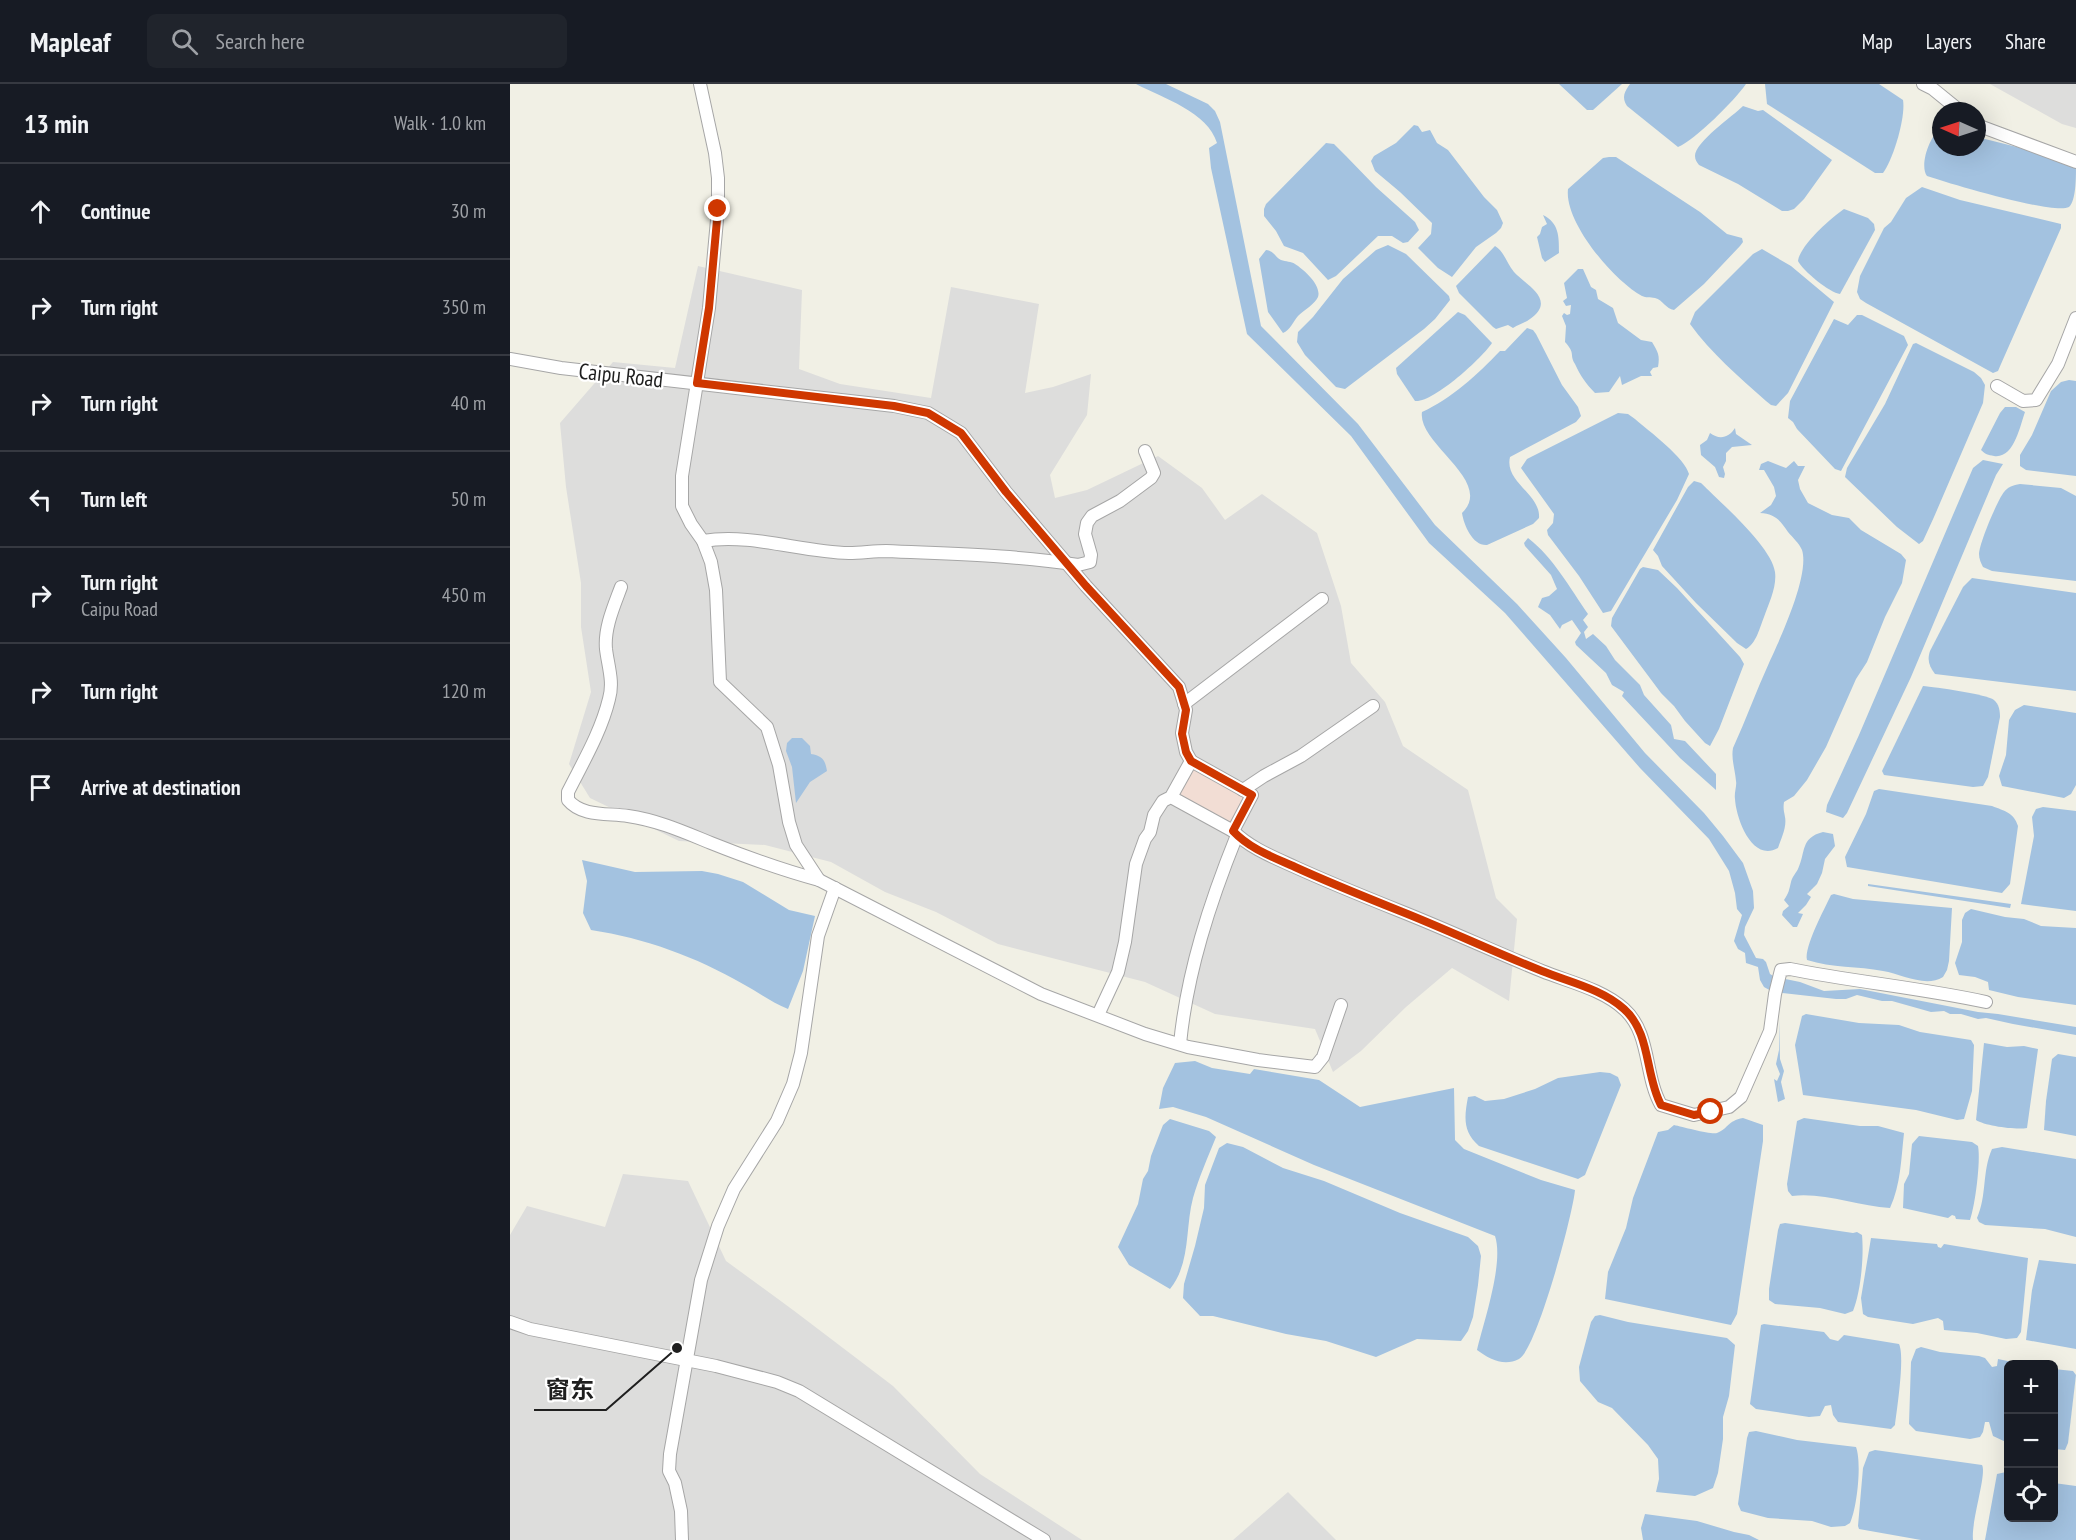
<!DOCTYPE html>
<html lang="en">
<head>
<meta charset="utf-8">
<style>
  :root { --surface:#171b24; --page:#20242c; --text:#f1f3f6; --muted:#9ea1a6; --line:#363941 }
  body { margin:0; font-family:"PT Sans Narrow","Noto Sans SC",sans-serif; background:var(--page); color:var(--text) }
  .controls { position:absolute; right:18px; bottom:18px; display:grid; overflow:hidden; border-radius:9px; box-shadow:0 6px 24px #0002 }
  .controls button { width:54px; height:54px; display:grid; place-items:center; padding:0; border:0; border-bottom:2px solid var(--line); background:var(--surface); color:var(--text); font:30px sans-serif }
  .compass { position:absolute; left:1422px; top:18px; width:54px; height:54px; border-radius:50%; background:var(--surface); box-shadow:0 6px 24px #0002; rotate:273deg }
  .stop { position:absolute; width:18px; height:18px; margin:-14px; border:4px solid #cf3700; border-radius:50%; background:#fff }
  .stop.end { background:#cf3700; border-color:#fff; box-shadow:0 2px 6px #0008 }
  .list { margin:0; padding:0; list-style:none }
  h2 { display:flex; justify-content:space-between; align-items:center; height:78px; margin:0; padding:0 24px; font-size:26px }
  h2 small { font-size:20px; font-weight:400; color:var(--muted) }
  .list li { display:grid; grid-template-columns:39px 1fr auto; gap:18px; align-items:center; box-sizing:border-box; height:96px; padding:0 24px; border-top:2px solid var(--line) }
  .list b { display:block; font-size:22px; white-space:nowrap }
  .list p { margin:0; font-size:20px; white-space:nowrap; color:var(--muted) }
  .list em { font-size:20px; font-style:normal; color:var(--muted) }
  .icon { flex:none; width:33px; height:33px; fill:none; stroke:currentColor; stroke-width:2; stroke-linecap:round; stroke-linejoin:round }
  .map { position:relative; flex:none; width:1566px; height:1456px; overflow:hidden }
  header { display:flex; align-items:center; gap:36px; box-sizing:border-box; height:84px; padding:0 30px; background:var(--surface); border-bottom:2px solid var(--line) }
  header strong { font-size:28px }
  nav { display:flex; gap:33px; margin-inline-start:auto; font-size:21px }
  .search { width:420px; height:54px; background:var(--page); display:flex; align-items:center; gap:15px; box-sizing:border-box; padding:0 21px; border-radius:9px; color:var(--muted); font-size:22px }
  main { display:flex }
  aside { flex:1; background:var(--surface) }
  .map>svg:first-child { display:block }
  .residential { fill:#dddddc }
  .commercial { fill:#f2ddd4 }
  .water { fill:#a3c2e0 }
  .lines { fill:none; stroke-linecap:round; stroke-linejoin:round }
  .minor-casing { stroke:#a6a6a6; stroke-width:14 }
  .minor { stroke:#fff; stroke-width:12 }
  .route { stroke:#cf3700; stroke-width:8 }
  .labels { text-anchor:middle; stroke-width:4.5; stroke-linejoin:round; paint-order:stroke }
  .street-label { font-size:22px; fill:#1f1f1f; stroke:#fff }
  .leader { fill:none; stroke:#1f1f1f; stroke-width:2 }
  .callout-dot { fill:#1f1f1f; stroke:#fff; stroke-width:2 }
  .callout-label { font-size:24px; text-anchor:middle; font-weight:bold; fill:#1f1f1f; stroke:#fff; stroke-width:4.5; stroke-linejoin:round; paint-order:stroke }
</style>
</head>
<body>
<header>
<strong>Mapleaf</strong>
<div class="search"><svg class="icon" aria-label="search" viewBox="0 0 24 24"><circle cx="10" cy="10" r="6"/><path d="M15 15l6 6"/></svg>Search here</div>
<nav><a>Map</a><a>Layers</a><a>Share</a></nav>
</header>
<main>
<aside>
<h2>13 min<small>Walk · 1.0 km</small></h2>
<ul class="list">
<li><svg class="icon" aria-label="ahead" viewBox="0 0 24 24"><path d="M12 20V5M6 11l6-6 6 6"/></svg><div><b>Continue</b></div><em>30 m</em></li>
<li><svg class="icon" aria-label="right" viewBox="0 0 24 24"><path d="M7 20v-9h11M14 6l5 5-5 5"/></svg><div><b>Turn right</b></div><em>350 m</em></li>
<li><svg class="icon" aria-label="right" viewBox="0 0 24 24"><path d="M7 20v-9h11M14 6l5 5-5 5"/></svg><div><b>Turn right</b></div><em>40 m</em></li>
<li><svg class="icon" aria-label="left" viewBox="0 0 24 24"><path d="M17 20v-9H6M10 6l-5 5 5 5"/></svg><div><b>Turn left</b></div><em>50 m</em></li>
<li><svg class="icon" aria-label="right" viewBox="0 0 24 24"><path d="M7 20v-9h11M14 6l5 5-5 5"/></svg><div><b>Turn right</b><p>Caipu Road</p></div><em>450 m</em></li>
<li><svg class="icon" aria-label="right" viewBox="0 0 24 24"><path d="M7 20v-9h11M14 6l5 5-5 5"/></svg><div><b>Turn right</b></div><em>120 m</em></li>
<li><svg class="icon" aria-label="arrive" viewBox="0 0 24 24"><path d="M6 21V4h12l-3 4 3 4H6"/></svg><div><b>Arrive at destination</b></div></li>
</ul>
</aside>
<div class="map">
<svg width="1566" height="1456" viewBox="0 0 1566 1456">
  <rect width="100%" height="100%" fill="#f1f0e5"/>
  <g class="residential">
    <path d="M1480 0H1566V44L1552 40Z"/>
    <path d="M188 182 292 206 289 285 330 300 421 314 441 203 529 220 515 309 543 303 581 290 577 331 540 391 545 414 577 406 648 372 692 404 715 436 752 410 807 449 831 522 841 579 875 618 893 662 958 706 986 814 1007 835 999 917 942 884 896 923 851 967 823 988 805 945 705 930 635 898 488 860 426 828 375 808 321 778 255 761 169 757 80 714 59 680 81 608 71 543V499L56 403 50 339 103 278 165 284Z"/>
    <path d="M113 1090 178 1097 216 1177 283 1226 383 1302 470 1390 572 1456H0V1151L17 1122 95 1143Z"/>
    <path d="M778 1408 826 1456H723Z"/>
  </g>
  <path class="commercial" d="M681 677 742 711 723 747 661 713Z"/>
  <g class="water">
    <path d="M626 0H656L698 20 705 27 710 38 751 242 848 340 925 441 1007 520 1056 574 1135 669 1194 729 1213 752 1233 779 1243 807 1244 824 1235 843 1234 851 1246 874 1253 875 1256 878 1260 890 1265 893 1290 898 1314 907 1350 905 1468 928 1488 930 1566 943V951L1503 940 1476 934 1468 935 1451 930H1440L1434 927 1421 928 1382 917H1372L1347 911 1336 915H1326L1263 908 1254 903 1250 896 1248 883 1236 879 1235 869 1228 865 1224 857 1232 831 1227 825 1225 809 1219 787 1199 755 1130 684 995 529 919 459 841 352 737 250 701 84 699 64 707 59C698 28 653 14 626 0Z"/>
    <path d="M1049 0H1112L1083 26H1077Z"/>
    <path d="M1120 0H1236C1224 17 1186 55 1168 63L1117 22C1111 13 1115 7 1120 0Z"/>
    <path d="M1255 0H1369L1393 16C1396 33 1383 76 1373 89H1365L1257 20Z"/>
    <path d="M1233 22 1248 27 1253 26 1322 76 1294 115 1284 125 1278 127H1272L1228 100 1189 81C1187 78 1185 76 1185 72 1185 58 1223 32 1233 22Z"/>
    <path d="M904 41 908 42 912 48 920 46 927 59 938 66 974 113 987 126 993 139 991 144 986 149 966 163 942 193 928 184 908 164 921 150 922 139 890 108 865 87 861 77 864 72 886 59Z"/>
    <path d="M1431 45V63H1467V53L1507 63 1566 83C1566 94 1566 117 1559 123 1543 131 1438 99 1417 92 1409 82 1420 50 1431 45Z"/>
    <path d="M816 59 824 60 836 72 866 103 905 138 909 146 898 158 893 159 882 152H868L826 192 818 196 793 169 774 162 766 147 754 132V125L756 120Z"/>
    <path d="M1099 73H1106L1190 128 1217 150 1232 154 1233 158 1230 162 1194 200 1164 226C1156 225 1153 216 1145 214 1140 213 1136 214 1132 212 1104 197 1054 138 1058 105L1093 74Z"/>
    <path d="M1412 103 1450 116 1551 140V144L1491 280 1488 287 1483 289 1356 219 1350 215 1347 208 1350 192 1374 144 1381 138 1396 114Z"/>
    <path d="M1334 125 1358 134 1364 140 1365 146 1330 210C1320 209 1293 187 1288 177 1290 161 1321 134 1334 125Z"/>
    <path d="M1033 131C1049 139 1049 152 1049 169L1035 178 1032 174 1027 153 1030 150 1032 143 1037 140Z"/>
    <path d="M878 161 896 170 939 212 940 216 925 235 914 245 835 305 826 303 795 271 787 258 788 248 803 233 833 195 866 166Z"/>
    <path d="M985 162C994 167 997 180 1004 188 1017 202 1047 216 1020 235 1015 239 1009 240 1003 244L998 241 986 245 983 243 949 209 946 202Z"/>
    <path d="M1252 165 1281 182 1324 218 1278 309 1266 322 1261 321 1256 317C1229 293 1201 269 1180 240L1185 228 1243 170Z"/>
    <path d="M756 166C764 167 765 173 771 176 776 178 781 177 785 180 793 185 812 201 808 213 805 220 794 226 788 232 783 238 780 246 773 249L758 228 749 175Z"/>
    <path d="M1068 185H1073L1081 203 1086 206 1088 215 1103 224 1108 239 1131 256 1142 258C1148 268 1150 271 1148 283L1143 284 1140 288 1142 292H1131L1112 301 1110 292 1099 308 1085 309C1076 300 1070 291 1065 280 1059 270 1066 270 1055 258L1056 242 1052 232 1054 229 1057 231 1060 230 1061 221 1056 222 1053 217 1057 214 1054 199Z"/>
    <path d="M948 228 955 231 982 259C972 274 923 319 905 317L887 290 886 284Z"/>
    <path d="M1347 231H1352L1394 252 1398 261 1331 387 1325 385 1287 345 1283 338 1278 334 1280 317 1324 235 1338 241Z"/>
    <path d="M1017 244 1023 246 1026 250 1052 301 1068 323 1071 332 1066 338 1000 373C994 398 1031 410 1029 434L1023 440 977 461C963 462 954 442 952 429 985 397 907 360 912 328 941 315 968 290 990 267H995Z"/>
    <path d="M1406 259 1464 288 1471 294 1475 301 1473 319 1424 433 1413 457 1409 460 1387 443 1335 393 1337 384 1375 320 1403 260Z"/>
    <path d="M1559 296 1566 297V392L1516 386 1510 382V371L1522 351 1541 307 1551 298Z"/>
    <path d="M1495 323H1506L1515 328C1510 342 1504 375 1484 372 1478 371 1475 370 1471 366L1490 329Z"/>
    <path d="M1108 329 1118 330 1125 335C1139 347 1175 374 1179 390L1167 416 1101 527 1093 529 1069 492 1038 451 1037 446 1043 439 1044 430 1011 384 1017 375Z"/>
    <path d="M1225 344 1226 350 1242 361 1222 363 1216 369V377L1213 383 1215 390 1214 394 1209 393 1205 383 1191 371 1190 361 1197 356 1200 349C1209 356 1219 354 1225 344Z"/>
    <path d="M1473 376 1493 380 1486 391 1401 593 1337 729 1333 734 1316 728 1317 721 1349 651 1463 384Z"/>
    <path d="M1258 377 1276 384 1284 377 1288 382H1295L1288 396 1290 405 1298 419 1322 431 1339 434 1351 446 1391 470 1396 476 1392 499 1375 533 1357 578 1346 595 1316 663 1297 696 1284 712 1274 718C1273 725 1274 727 1275 733 1277 743 1271 755 1268 764 1242 779 1226 734 1225 715 1224 709 1227 702 1226 697 1225 685 1221 675 1223 664 1236 636 1246 607 1259 579 1270 555 1300 491 1292 466 1289 459 1283 454 1278 448 1270 436 1265 430 1250 429L1261 421 1266 412 1264 403 1254 386H1249L1251 380Z"/>
    <path d="M1184 397 1191 399C1210 418 1262 463 1265 488 1267 503 1259 519 1254 533 1250 543 1246 560 1236 565L1227 559 1186 519 1152 482 1148 472 1143 466 1178 403Z"/>
    <path d="M1510 400 1551 404 1566 412V497L1482 487 1473 483C1471 479 1469 475 1469 470 1469 460 1487 417 1494 408 1498 403 1503 401 1510 400Z"/>
    <path d="M1018 454C1043 473 1060 504 1078 530L1073 536 1078 543 1074 548 1076 555 1083 550 1096 562 1105 576 1130 601 1134 611 1161 641 1164 655 1175 657 1206 690V706L1170 674 1112 612 1114 608 1102 601 1096 589 1066 561 1065 558 1071 549 1062 536 1052 541 1050 545 1040 531 1028 523 1032 514 1039 512 1047 505 1041 491 1015 462 1014 459Z"/>
    <path d="M1133 483 1148 486 1167 504 1230 573 1234 580 1209 645 1200 662 1195 659 1175 637 1164 622 1151 609 1101 542 1102 534 1130 485Z"/>
    <path d="M1462 494 1566 509V607L1425 590C1419 582 1417 576 1420 567L1453 503Z"/>
    <path d="M1413 602C1425 603 1476 610 1484 616 1489 620 1490 627 1490 633L1478 693 1473 702 1463 703 1374 691 1372 687Z"/>
    <path d="M1514 621 1566 629V701L1561 710 1554 714 1492 702 1489 692 1496 671 1499 636 1505 626Z"/>
    <path d="M282 654H292L300 662 301 670C312 672 315 675 317 687L300 698 286 719 282 683 276 667 277 659Z"/>
    <path d="M1369 705 1482 722C1495 727 1504 729 1508 742L1500 800 1492 809 1337 783 1335 773 1356 730 1364 707Z"/>
    <path d="M1533 723 1566 727V827L1511 820 1524 752 1522 733 1526 725Z"/>
    <path d="M1313 748 1323 750 1325 762 1315 775 1312 789 1307 800 1297 810 1301 813 1296 821 1288 829 1293 830 1287 843H1283L1272 831 1273 827 1279 822 1274 816C1279 809 1279 806 1281 798 1282 793 1286 789 1288 785 1296 768 1290 754 1313 748Z"/>
    <path d="M72 776 125 788 192 787 208 790 233 798 279 826 305 832 293 887 278 925C262 919 248 908 233 900 186 873 135 854 81 846L73 829 77 797Z"/>
    <path d="M1358 800 1501 820 1500 824 1358 802Z"/>
    <path d="M1324 810 1343 815 1442 824 1439 877 1437 886 1433 893C1415 904 1392 890 1373 887 1348 882 1322 884 1297 876 1294 863 1314 826 1321 811Z"/>
    <path d="M1461 825 1495 833 1514 835 1531 842 1566 844V921L1508 913 1479 906 1478 898 1465 893 1449 891 1445 879 1452 858V836L1455 829Z"/>
    <path d="M1296 930 1349 939 1389 941 1410 948 1461 956 1464 961 1462 1007 1454 1035 1447 1036 1406 1026 1293 1011 1285 961 1292 932Z"/>
    <path d="M1269 935 1270 975 1274 987 1271 998 1275 1015 1268 1018 1264 995 1267 997 1270 990 1266 980 1269 966Z"/>
    <path d="M1474 959 1497 963 1514 962 1528 965 1517 1044C1506 1046 1475 1042 1466 1036Z"/>
    <path d="M1548 970 1566 973V1052L1534 1046 1536 1017 1542 975Z"/>
    <path d="M685 977 702 984 740 990 744 985 809 996 850 1023 944 1004 945 1056 954 1065 1031 1096 1065 1106C1063 1130 1027 1265 1009 1275 994 1283 979 1275 967 1266 974 1237 994 1179 985 1152L804 1081 696 1033 663 1023 649 1025 653 1004 665 979Z"/>
    <path d="M1090 988 1100 989 1108 993 1111 1001 1075 1091 1068 1095 969 1062C953 1048 954 1034 958 1013L965 1012 975 1017 994 1015 1025 1005 1048 994Z"/>
    <path d="M1233 1034 1253 1041V1057L1227 1230 1221 1241 1095 1215 1098 1188 1116 1144 1123 1114 1148 1048 1158 1046 1164 1041C1173 1043 1202 1051 1207 1049 1219 1044 1217 1037 1233 1034Z"/>
    <path d="M1294 1034 1350 1042H1368L1394 1049C1391 1075 1391 1100 1380 1124 1348 1122 1313 1108 1282 1112L1278 1107 1277 1100 1287 1037Z"/>
    <path d="M660 1035 699 1047 706 1053C698 1073 689 1093 683 1114 675 1144 681 1179 660 1205L619 1181 608 1163 628 1120 633 1095 638 1087 641 1072 653 1041Z"/>
    <path d="M1409 1052 1462 1058 1468 1062C1471 1077 1465 1122 1460 1136L1446 1135 1445 1132 1442 1131 1438 1134 1393 1124 1394 1100 1399 1090 1402 1060Z"/>
    <path d="M717 1059 733 1063 773 1084 814 1097 890 1129 958 1153 968 1162 971 1172 968 1201 963 1233 958 1247 951 1257 907 1255 866 1273 816 1257 776 1250 703 1232H690L673 1214 674 1200 685 1162 694 1124 695 1101 709 1064Z"/>
    <path d="M1492 1063 1566 1075V1153L1535 1145 1475 1141 1469 1138 1467 1134C1477 1112 1472 1087 1482 1065Z"/>
    <path d="M1275 1139 1343 1149 1347 1148 1352 1151C1354 1172 1351 1207 1343 1227L1335 1230 1310 1224 1265 1220 1259 1216V1205L1268 1146 1270 1140Z"/>
    <path d="M1361 1154 1427 1160 1428 1163 1431 1164 1434 1160 1518 1174 1511 1248 1507 1254 1496 1255 1467 1249 1434 1246 1433 1237 1428 1234 1403 1240 1358 1233 1353 1230 1351 1214Z"/>
    <path d="M1529 1176 1566 1180V1265L1516 1256 1522 1206Z"/>
    <path d="M1090 1231 1118 1238 1217 1254 1225 1261 1219 1312 1213 1333V1355L1208 1389 1203 1404 1185 1412 1146 1408 1149 1395 1148 1375 1138 1361 1102 1324 1088 1318 1070 1297 1069 1283 1081 1238 1085 1232Z"/>
    <path d="M1254 1240 1314 1248 1320 1255 1328 1257 1334 1251 1389 1260C1395 1272 1387 1325 1385 1341L1381 1345 1328 1338 1323 1331 1321 1321 1315 1322 1310 1332 1299 1333 1246 1325 1240 1320 1251 1241Z"/>
    <path d="M1411 1263 1430 1268 1469 1272 1475 1274 1482 1283 1487 1282 1488 1275 1512 1280H1498V1359L1483 1352 1479 1338H1475L1473 1348 1470 1353 1460 1355 1406 1347 1399 1340 1401 1278 1406 1265Z"/>
    <path d="M1544 1285 1563 1287 1566 1291 1558 1359 1555 1366 1544 1365Z"/>
    <path d="M1246 1347 1287 1356 1346 1363C1352 1379 1347 1424 1340 1439L1335 1442 1321 1443 1302 1437 1258 1434 1231 1427 1228 1420 1237 1354 1239 1348Z"/>
    <path d="M1365 1366 1472 1381C1477 1390 1461 1437 1463 1456H1411L1349 1445 1348 1442 1353 1384 1359 1368Z"/>
    <path d="M1496 1388H1498V1434H1544V1399L1566 1402V1456H1475L1487 1390Z"/>
    <path d="M1135 1430 1187 1437 1224 1448 1239 1451 1249 1456H1133L1131 1444Z"/>
  </g>
  <g class="lines">
    <defs>
      <g id="minor">
        <path d="M190 0 205 69 208 94V125L199 224 172 392V422L181 440 193 457 201 478 206 506 210 598 257 643 269 681 279 738 286 761 309 796"/>
        <path d="M1413 0 1423 5 1450 27"/>
        <path d="M1467 41 1566 78"/>
        <path d="M0 275 51 284 384 322 418 329 451 349 496 408 576 502 669 603 676 626 672 649 676 668 681 677"/>
        <path d="M1487 302 1513 317 1526 316 1548 280 1566 234"/>
        <path d="M193 457C241 449 291 468 339 469 351 469 364 467 376 467 439 470 506 471 568 481L580 478 581 471 575 450 577 439 582 432 610 417 641 394 644 389 635 367"/>
        <path d="M111 503C104 522 94 544 96 565 98 582 104 598 99 615 91 648 73 678 58 708V716C72 733 98 729 118 732 147 736 174 748 201 759 236 773 272 786 309 796L531 910 635 950 678 963 748 976 805 983 813 973 831 921"/>
        <path d="M674 620 812 515"/>
        <path d="M733 706 754 692 791 672 863 622"/>
        <path d="M723 747C740 764 763 773 785 783 820 799 855 813 890 827 938 846 985 868 1032 887 1059 898 1092 905 1114 925 1141 949 1134 991 1151 1021L1184 1031 1219 1023 1231 1013 1260 947 1265 910 1271 886 1280 885C1345 898 1412 904 1476 918"/>
        <path d="M588 931 608 888 615 858 626 780 635 755 640 748 644 731 653 717 661 713 681 677 742 711 723 747 661 713"/>
        <path d="M670 960C677 888 700 818 727 751"/>
        <path d="M0 1238 20 1245 206 1282 267 1298 289 1307 534 1456"/>
        <path d="M172 1456 171 1427 165 1399 159 1387 160 1370 191 1196 208 1142 224 1105 267 1037 283 1000 291 969 308 852 325 804"/>
      </g>
    </defs>
    <use href="#minor" class="minor-casing"/>
    <use href="#minor" class="minor"/>
  </g>
  <g class="lines">
    <path class="route" d="M208 125 199 224 187 299 384 322 418 329 451 349 496 408 576 502 669 603 676 626 672 650 676 668 681 677 742 711 723 747C740 765 763 773 785 783 820 799 855 813 890 827 938 846 984 868 1032 887 1059 898 1092 905 1114 925 1141 949 1135 991 1151 1021L1184 1031 1201 1028"/>
  </g>
  <g class="labels">
    <g class="street-label">
      <text transform="translate(111 291) rotate(6)" y="8">Caipu Road</text>
    </g>
  </g>
  <path class="leader" d="M167 1264L96 1326H24"/>
  <circle class="callout-dot" cx="167" cy="1264" r="6"/>
  <g class="callout-label">
    <text x="60" y="1314">窗东</text>
  </g>
</svg>
<div class="controls">
<button>+</button>
<button>−</button>
<button><svg class="icon" aria-label="locate" viewBox="0 0 24 24"><circle cx="12" cy="12" r="6"/><path d="M12 2v4M12 18v4M2 12h4M18 12h4"/></svg></button>
</div>
<svg class="compass" viewBox="-18 -18 36 36"><path d="M0-13l5 13h-10z" fill="#e53935"/><path d="M0 13l5-13h-10z" fill="#9ea1a6"/></svg>
<div class="stop" style="left:1201px;top:1028px"></div>
<div class="stop end" style="left:208px;top:125px"></div>
</div>
</main>
</body>
</html>
